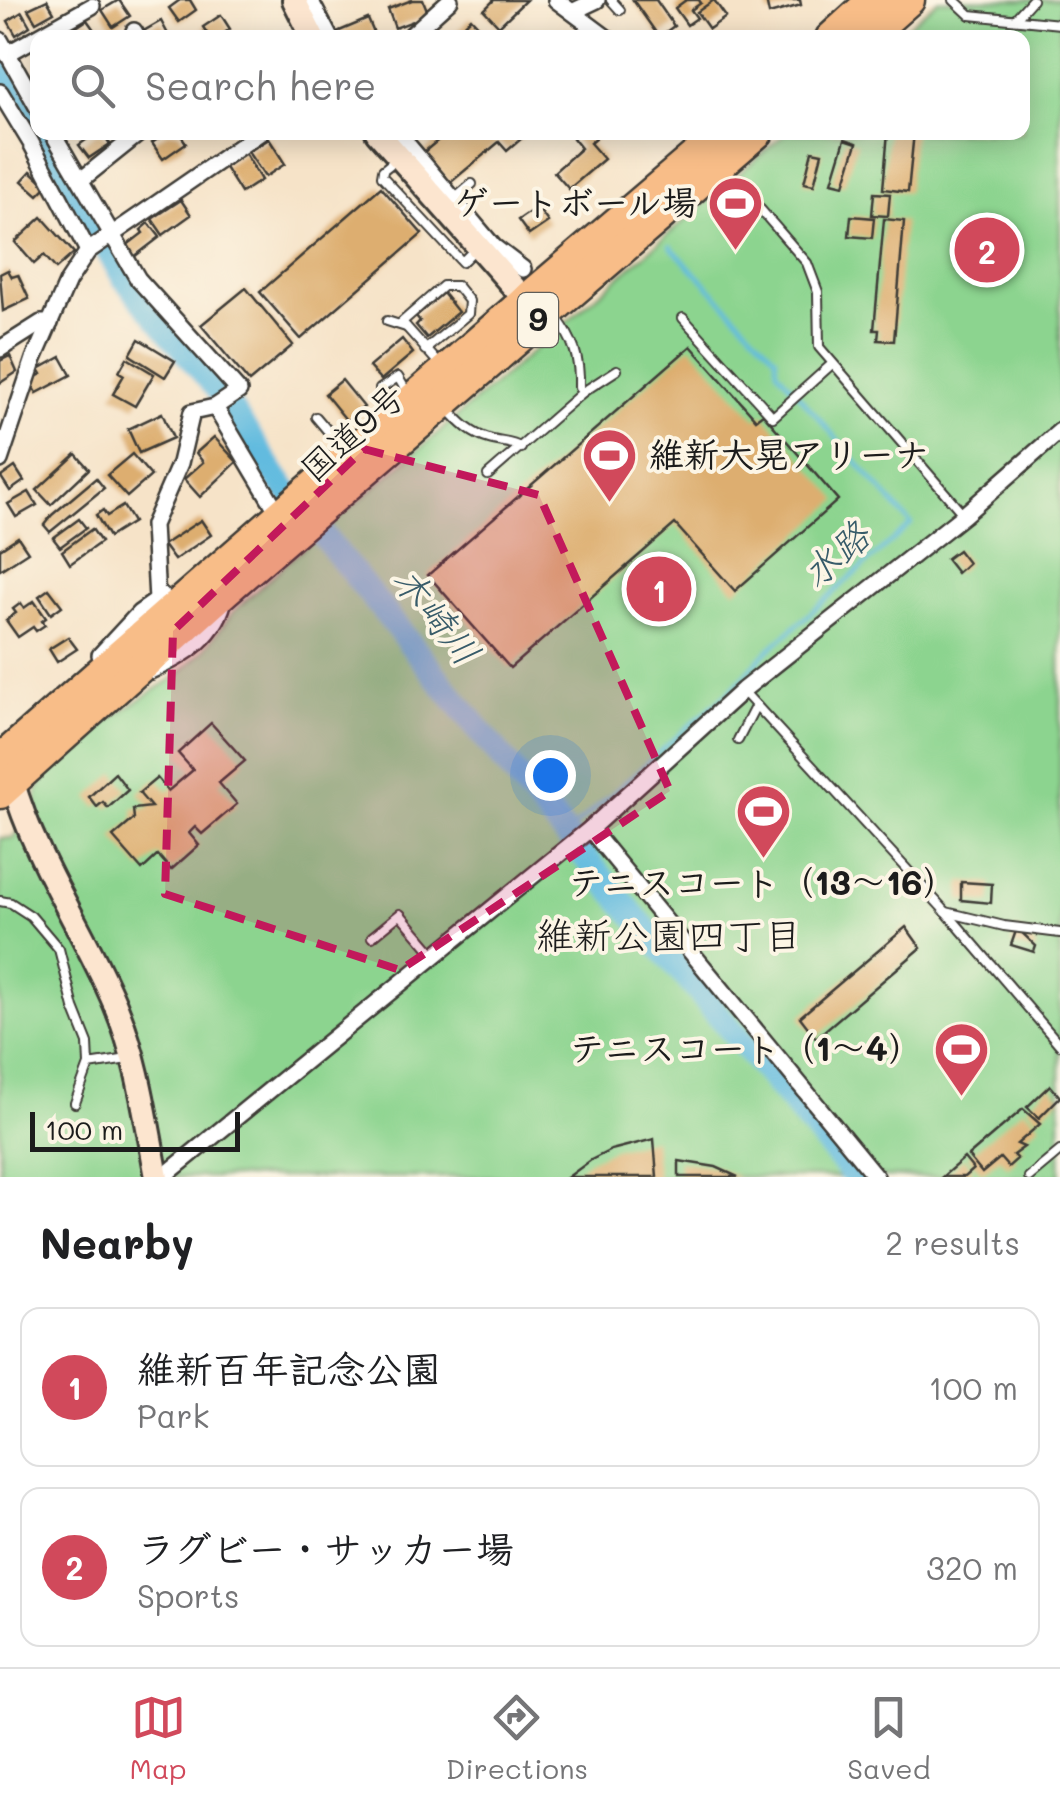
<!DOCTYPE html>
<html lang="en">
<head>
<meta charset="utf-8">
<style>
  :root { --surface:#fff; --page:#f2f2f2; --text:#202124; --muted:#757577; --line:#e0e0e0; --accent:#d1495b }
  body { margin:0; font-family:Mali,"Klee One",sans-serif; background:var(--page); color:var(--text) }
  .scale { position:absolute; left:30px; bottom:25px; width:210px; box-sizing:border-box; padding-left:10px; border:5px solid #1c1c1c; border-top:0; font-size:28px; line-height:35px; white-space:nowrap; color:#1c1c1c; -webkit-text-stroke:8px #fcf5e5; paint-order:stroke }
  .you { position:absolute; left:550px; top:775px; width:35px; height:35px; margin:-25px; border:8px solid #fff; border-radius:50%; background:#1a73e8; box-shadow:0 0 0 15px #1a73e833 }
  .badge { display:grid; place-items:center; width:65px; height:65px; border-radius:50%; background:var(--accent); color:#fff; font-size:32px; font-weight:700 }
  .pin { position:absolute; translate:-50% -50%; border:5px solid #fff; box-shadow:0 2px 10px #0006 }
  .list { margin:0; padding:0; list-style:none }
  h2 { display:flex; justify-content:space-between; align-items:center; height:130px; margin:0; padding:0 40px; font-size:42px }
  h2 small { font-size:32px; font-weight:400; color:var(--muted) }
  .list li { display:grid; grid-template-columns:65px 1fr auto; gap:30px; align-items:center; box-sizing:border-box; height:160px; margin:0 20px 20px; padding:0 20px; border:2px solid var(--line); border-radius:20px }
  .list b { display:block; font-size:38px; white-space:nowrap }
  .list p { margin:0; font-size:32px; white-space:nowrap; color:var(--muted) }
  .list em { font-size:32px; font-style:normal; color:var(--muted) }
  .icon { flex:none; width:55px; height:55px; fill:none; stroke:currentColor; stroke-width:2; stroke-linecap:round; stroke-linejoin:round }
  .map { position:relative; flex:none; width:1060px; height:1177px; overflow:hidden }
  .search { position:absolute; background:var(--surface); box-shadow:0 5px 25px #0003; left:30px; right:30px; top:30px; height:110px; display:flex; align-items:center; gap:25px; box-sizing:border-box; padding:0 35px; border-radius:20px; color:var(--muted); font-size:38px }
  .sheet { height:490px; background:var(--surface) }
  nav { display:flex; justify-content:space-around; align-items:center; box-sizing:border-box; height:140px; border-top:2px solid var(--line); background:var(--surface); font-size:28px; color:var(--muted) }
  nav a { display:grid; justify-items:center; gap:5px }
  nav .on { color:var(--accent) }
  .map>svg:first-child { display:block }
  .green { fill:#8cd48f; stroke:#547856; stroke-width:2.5 }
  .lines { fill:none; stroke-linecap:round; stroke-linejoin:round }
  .stream { stroke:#62bbdf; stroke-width:4 }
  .river { stroke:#62bbdf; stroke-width:25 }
  .building { fill:#ddae70 }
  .lane-casing { stroke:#3d3a36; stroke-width:12 }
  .street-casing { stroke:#3d3a36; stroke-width:20 }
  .secondary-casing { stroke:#3d3a36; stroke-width:28 }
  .highway-casing { stroke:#3d3a36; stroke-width:35 }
  .lane { stroke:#fff; stroke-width:8 }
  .street { stroke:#fff; stroke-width:15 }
  .secondary { stroke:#fce5cf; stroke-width:22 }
  .highway { stroke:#f8bd88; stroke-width:30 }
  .marked { fill:#c2185b; fill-opacity:0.2; stroke:#c2185b; stroke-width:8; stroke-dasharray:20 12; stroke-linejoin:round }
  .labels { text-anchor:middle; stroke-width:8; stroke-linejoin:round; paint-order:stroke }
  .shield { fill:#fcf5e5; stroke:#5f5d58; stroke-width:2.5 }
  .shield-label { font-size:32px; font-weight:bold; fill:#1c1c1c }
  .poi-label { font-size:35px; font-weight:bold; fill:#1c1c1c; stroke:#fcf5e5; text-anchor:end }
  .street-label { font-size:35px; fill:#1c1c1c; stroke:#fcf5e5 }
  .water-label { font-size:38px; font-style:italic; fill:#385c6a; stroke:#fcf5e5 }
  .neighbourhood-label { font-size:38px; fill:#1c1c1c; stroke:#fcf5e5 }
</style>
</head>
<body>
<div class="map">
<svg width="1060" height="1177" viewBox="0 0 1060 1177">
  <rect width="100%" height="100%" fill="#fcf5e5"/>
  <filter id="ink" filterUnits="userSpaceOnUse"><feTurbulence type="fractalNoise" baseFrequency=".01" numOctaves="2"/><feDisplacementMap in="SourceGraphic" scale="20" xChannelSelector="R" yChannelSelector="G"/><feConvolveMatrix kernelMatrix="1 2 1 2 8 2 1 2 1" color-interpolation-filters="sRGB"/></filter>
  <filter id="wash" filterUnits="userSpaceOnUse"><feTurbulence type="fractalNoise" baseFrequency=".0048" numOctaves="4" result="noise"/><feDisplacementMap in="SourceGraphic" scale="40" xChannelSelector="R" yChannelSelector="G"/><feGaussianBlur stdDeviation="2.25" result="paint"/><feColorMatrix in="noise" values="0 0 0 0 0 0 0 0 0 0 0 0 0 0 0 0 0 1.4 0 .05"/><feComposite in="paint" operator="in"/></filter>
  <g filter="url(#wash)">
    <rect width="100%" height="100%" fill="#f6e3c8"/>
    <path class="green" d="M938 0H1060V1177H0V838H13L35 811 37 790 48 771 97 727 178 675 203 651 233 612 283 566 786 133 1022 132V38L895 37Z"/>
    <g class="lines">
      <path class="stream" d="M566 834 735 686 764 654 911 524 777 370 776 357 670 246"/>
      <path class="river" d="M0 71 124 278 221 394 279 481 519 779 855 1177"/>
    </g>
    <g id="blocks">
      <g class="building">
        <path d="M47 0 54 12 36 22 28 9Z"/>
        <path d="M119 0 130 16 113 27 102 10Z"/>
        <path d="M180 0H190L196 10 179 22 169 8Z"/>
        <path d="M412 0H423L429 15 395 28 388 9Z"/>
        <path d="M494 0H526L499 26 484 10Z"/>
        <path d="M633 0H656L674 26 659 37Z"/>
        <path d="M686 0H699L701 3 691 10 697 18 687 25 675 8Z"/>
        <path d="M714 0 726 17 709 29 697 12Z"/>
        <path d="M766 0H800L801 5 769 14Z"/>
        <path d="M22 12 30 26 16 35 8 21Z"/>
        <path d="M221 15 230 29 217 38H210L203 27Z"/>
        <path d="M471 18 487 35 484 38H459L455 33Z"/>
        <path d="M368 19 376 38H339L337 32Z"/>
        <path d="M87 20 97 34 78 38 72 30Z"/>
        <path d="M161 21 170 38H146L142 32Z"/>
        <path d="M97 132H102L110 144 89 158 79 145Z"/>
        <path d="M168 132H179L186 143 163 159 152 143Z"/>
        <path d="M448 132H529L507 151 499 142 450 183 424 152Z"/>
        <path d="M579 132H591L596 138 590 143 604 159 569 189 554 172 581 148 573 138Z"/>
        <path d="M888 132H914L908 192 883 189Z"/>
        <path d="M269 139 285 164 265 177 248 152Z"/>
        <path d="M845 139 857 143 844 185 832 182Z"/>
        <path d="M812 151 822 153 814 185 804 183Z"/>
        <path d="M245 153 261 180 241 193 224 166Z"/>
        <path d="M31 171 47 186 38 195 22 181Z"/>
        <path d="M381 187 422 234 301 339 260 292Z"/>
        <path d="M874 193 890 194 888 216 872 215Z"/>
        <path d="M181 200 191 215 163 235 152 219Z"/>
        <path d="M537 207 548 222 529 235 518 220Z"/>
        <path d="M851 216 874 218 872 238 849 236Z"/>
        <path d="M42 217 74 253 56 269 44 255 34 264 15 242Z"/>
        <path d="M884 219 904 221 894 341 878 340 879 330H874Z"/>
        <path d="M149 223 160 237 134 257 126 246 143 233 141 230Z"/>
        <path d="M8 270 12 277 18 275 29 299 3 311 0 274Z"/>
        <path d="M246 288 293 345 249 382 201 325Z"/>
        <path d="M443 293 458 312 427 338 416 325 420 321 416 316Z"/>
        <path d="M139 339 175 361 165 377 130 355Z"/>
        <path d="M402 339 413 353 381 380 369 367Z"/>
        <path d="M691 346 756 419 763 414 838 500 735 591 675 524 510 668 428 575Z"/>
        <path d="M10 356 17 372 0 383V361Z"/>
        <path d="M61 357 71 375 37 393 30 380 42 374 39 369Z"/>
        <path d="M127 358 154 374 135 406 113 394 124 375 119 372Z"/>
        <path d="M342 380 364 407 347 421 325 394Z"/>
        <path d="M162 413 173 438 139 453 128 429Z"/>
        <path d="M214 437 237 462 200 497 184 479 203 462 196 453Z"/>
        <path d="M76 454 89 469 51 505 37 490Z"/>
        <path d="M132 454 151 476 127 497 107 475Z"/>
        <path d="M15 467 24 481 10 491 1 477Z"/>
        <path d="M96 478 104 488 50 532 44 525 52 515Z"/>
        <path d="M29 492 37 505 16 517 8 504Z"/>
        <path d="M123 506 133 522 109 537 96 515 103 510 107 516Z"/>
        <path d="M79 519 86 528 60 547 53 538Z"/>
        <path d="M201 520 211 535 174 560 163 545Z"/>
        <path d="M92 529 101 542 70 564 62 551Z"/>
        <path d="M18 537 28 552 0 570V549Z"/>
        <path d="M958 550 968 563 957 573 946 559Z"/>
        <path d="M49 589 62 606 51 614 39 596Z"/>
        <path d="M34 601 46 618 42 621 45 625 36 631 33 627 18 637 6 620 16 613 13 609 21 603 24 608Z"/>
        <path d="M68 637 77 649 57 662 49 649Z"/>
        <path d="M211 723 245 761 219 783 237 804 202 834 195 827 189 833 199 845 171 870 158 855 142 870 113 837 134 819 133 809 151 807 139 793 157 778 168 791 193 770 178 753Z"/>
        <path d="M115 773 128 790 108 808 103 802 97 807 89 797Z"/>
        <path d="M961 882 992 884 991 903 961 900Z"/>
        <path d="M906 927 921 948 816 1038 800 1017Z"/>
        <path d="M1017 928 1036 946 1034 952 1011 945Z"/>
        <path d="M1050 1085 1060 1097 1039 1118 1027 1107Z"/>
        <path d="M1023 1109 1040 1124 1017 1144 1024 1147 1013 1155 1017 1159 1008 1167 1000 1158 982 1173 968 1156Z"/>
        <path d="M654 1139 657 1177H568L591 1160 611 1150Z"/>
        <path d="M964 1158 973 1169 964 1177H942Z"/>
        <path d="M679 1161 716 1167 738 1177H679Z"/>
      </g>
    </g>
  </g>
  <g filter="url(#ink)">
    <use href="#blocks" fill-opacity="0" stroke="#3d3a36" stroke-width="2.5"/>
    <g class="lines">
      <defs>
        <g id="lane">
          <path d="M611 0 620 10"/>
          <path d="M954 0 970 15 1060 24"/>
          <path d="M1015 19 1032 0"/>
          <path d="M398 158 383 170 382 176 462 262 475 249"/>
          <path d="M727 171 807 263 818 292 819 347 964 515"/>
          <path d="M452 201 472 184"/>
          <path d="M556 317C574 341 580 358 579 388L583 392"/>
          <path d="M683 318 773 417 832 364"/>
          <path d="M387 321 406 327"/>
          <path d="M425 350 468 314 469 301 457 286H443L402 322 442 367"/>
          <path d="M380 389 398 377 409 396"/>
          <path d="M449 410C461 424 472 434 489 439 501 443 511 441 521 448"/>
          <path d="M316 417 344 450"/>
          <path d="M488 475 583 392 617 370"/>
          <path d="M743 691 946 912 1060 1045"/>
          <path d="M738 740 756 705"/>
          <path d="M0 901 11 903 31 916 59 949 74 1008 88 1043 89 1065 75 1103"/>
          <path d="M946 912 1004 926 1060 933"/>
          <path d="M372 937 400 914 435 955"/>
          <path d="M89 1065 128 1059"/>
          <path d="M1029 1177 1060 1151"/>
        </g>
        <g id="street">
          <path d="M310 0 330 38"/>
          <path d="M556 0 607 38"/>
          <path d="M574 11 597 0"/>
          <path d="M134 31 138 38"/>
          <path d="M408 38 450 0"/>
          <path d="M0 40 38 108"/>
          <path d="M7 54 92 6"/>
          <path d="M0 92 31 143 88 251"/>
          <path d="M52 132 138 279 239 391 215 407 192 412 180 463 153 525 157 600"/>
          <path d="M397 132 494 247 523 269"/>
          <path d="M81 180 141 132"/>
          <path d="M0 349 41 323H50"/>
          <path d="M215 407 280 516"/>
          <path d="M0 460 34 359 68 281 88 251 261 132"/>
          <path d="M100 655 139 613 163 596"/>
          <path d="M150 671C185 656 218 635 225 595"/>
          <path d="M590 829 876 1177"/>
          <path d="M163 1177 590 829 743 690 964 515 1060 431"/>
        </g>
        <g id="secondary">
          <path d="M294 0 313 38"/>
          <path d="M377 132 535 311"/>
          <path d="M12 780C36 863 82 926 115 1004 138 1059 146 1119 157 1177"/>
        </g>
        <g id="highway">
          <path d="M831 38 873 0"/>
          <path d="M866 38 909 0"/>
          <path d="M0 760 526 300 723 132"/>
          <path d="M0 793 225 591 758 132"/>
        </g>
      </defs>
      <use href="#lane" class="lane-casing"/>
      <use href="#street" class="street-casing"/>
      <use href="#secondary" class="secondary-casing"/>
      <use href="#highway" class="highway-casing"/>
      <use href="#lane" class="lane"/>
      <use href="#street" class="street"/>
      <use href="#secondary" class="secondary"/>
      <use href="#highway" class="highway"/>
    </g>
  </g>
  <path class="marked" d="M364 449 539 495 670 791 400 970 165 894 173 631Z"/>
  <defs>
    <symbol id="stadium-pin" viewBox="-11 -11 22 30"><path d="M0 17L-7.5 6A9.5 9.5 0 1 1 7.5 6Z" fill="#d1495b" stroke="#fcf5e5"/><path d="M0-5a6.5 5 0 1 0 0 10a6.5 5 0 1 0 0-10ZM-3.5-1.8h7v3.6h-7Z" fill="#fff"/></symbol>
  </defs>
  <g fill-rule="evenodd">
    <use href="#stadium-pin" x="704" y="172" width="63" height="86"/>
    <use href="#stadium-pin" x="578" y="424" width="63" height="86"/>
    <use href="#stadium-pin" x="732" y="780" width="63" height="86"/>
    <use href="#stadium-pin" x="930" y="1018" width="63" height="86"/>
  </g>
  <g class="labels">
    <rect class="shield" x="518" y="293" width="40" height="54" rx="8"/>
    <g class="shield-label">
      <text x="538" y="331">9</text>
    </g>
    <g class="poi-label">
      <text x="697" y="215">ゲートボール場</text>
      <text x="649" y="467" text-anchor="start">維新大晃アリーナ</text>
      <text x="763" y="895" text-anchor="middle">テニスコート（13～16）</text>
      <text x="923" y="1061">テニスコート（1～4）</text>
    </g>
    <g class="street-label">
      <text transform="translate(353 433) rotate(-42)" y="12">国道9号</text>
    </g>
    <g class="water-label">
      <text transform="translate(836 555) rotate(-42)" y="13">水路</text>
      <text transform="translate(436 616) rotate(51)" y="13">木崎川</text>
    </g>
    <g class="neighbourhood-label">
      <text x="669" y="949">維新公園四丁目</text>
    </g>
  </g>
</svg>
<div class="scale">100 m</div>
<div class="you"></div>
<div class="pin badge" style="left:659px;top:589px">1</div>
<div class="pin badge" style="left:987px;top:250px">2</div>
<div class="search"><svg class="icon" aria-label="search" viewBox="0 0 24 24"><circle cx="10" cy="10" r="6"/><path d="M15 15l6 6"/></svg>Search here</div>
</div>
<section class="sheet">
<h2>Nearby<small>2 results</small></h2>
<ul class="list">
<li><span class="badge">1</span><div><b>維新百年記念公園</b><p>Park</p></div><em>100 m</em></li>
<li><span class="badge">2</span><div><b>ラグビー・サッカー場</b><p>Sports</p></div><em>320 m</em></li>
</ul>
</section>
<nav>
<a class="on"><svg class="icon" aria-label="map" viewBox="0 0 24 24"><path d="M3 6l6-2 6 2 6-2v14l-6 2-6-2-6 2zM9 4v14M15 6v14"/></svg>Map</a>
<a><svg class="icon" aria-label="directions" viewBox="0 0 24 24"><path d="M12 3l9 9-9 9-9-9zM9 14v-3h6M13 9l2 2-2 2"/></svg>Directions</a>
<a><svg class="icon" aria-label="saved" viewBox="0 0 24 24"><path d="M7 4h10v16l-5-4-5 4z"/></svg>Saved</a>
</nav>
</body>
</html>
